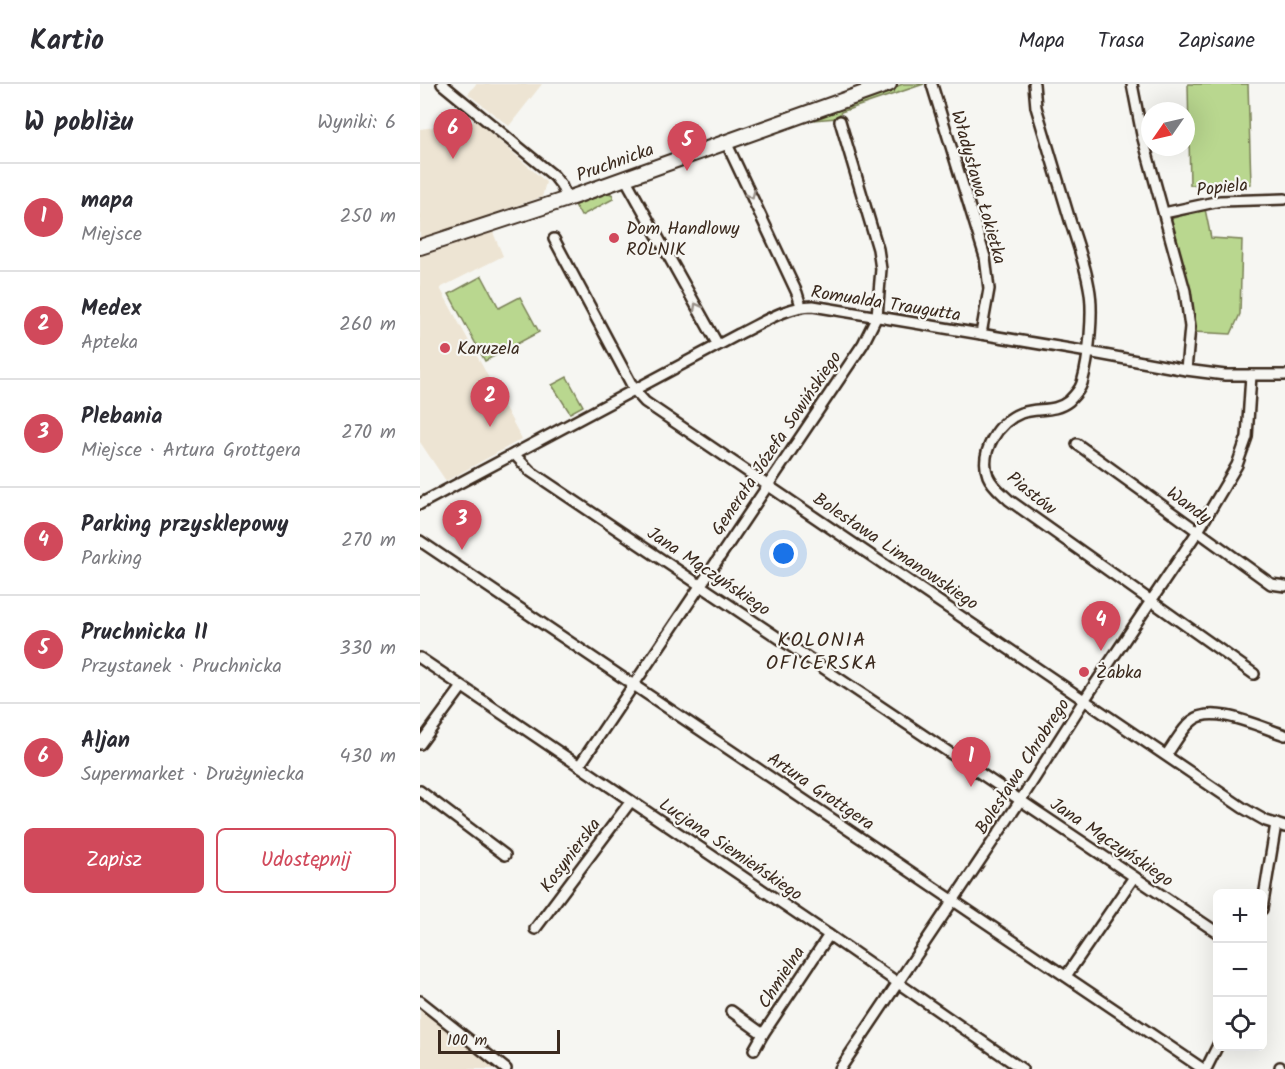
<!DOCTYPE html>
<html lang="pl">
<head>
<meta charset="utf-8">
<style>
  :root { --surface:#fff; --page:#f7f7f7; --text:#2b2b33; --muted:#7c7c81; --line:#e1e1e2; --accent:#d1495b }
  body { margin:0; font-family:Kalam,sans-serif; background:var(--page); color:var(--text) }
  .controls { position:absolute; right:18px; bottom:18px; display:grid; overflow:hidden; border-radius:9px; box-shadow:0 6px 24px #0002 }
  .controls button { width:54px; height:54px; display:grid; place-items:center; padding:0; border:0; border-bottom:2px solid var(--line); background:var(--surface); color:var(--text); font:30px sans-serif }
  .compass { position:absolute; left:721px; top:18px; width:54px; height:54px; border-radius:50%; background:var(--surface); box-shadow:0 6px 24px #0002; rotate:236deg }
  .scale { position:absolute; left:18px; bottom:15px; width:122px; box-sizing:border-box; padding-left:6px; border:3px solid #3b2a1e; border-top:0; font-size:16px; line-height:21px; white-space:nowrap; color:#3b2a1e; -webkit-text-stroke:4px #f6f6f2; paint-order:stroke }
  .you { position:absolute; left:364px; top:470px; width:21px; height:21px; margin:-15px; border:4px solid #fff; border-radius:50%; background:#1a73e8; box-shadow:0 0 0 9px #1a73e833 }
  .badge { display:grid; place-items:center; width:39px; height:39px; border-radius:50%; background:var(--accent); color:#fff; font-size:20px; font-weight:700 }
  .pin { position:absolute; translate:-50% -50px; filter:drop-shadow(0 2px 3px #0008) }
  .pin::after { content:''; position:absolute; top:32px; width:21px; height:18px; background:inherit; clip-path:polygon(0 0,100% 0,50% 100%) }
  .list { margin:0; padding:0; list-style:none }
  h2 { display:flex; justify-content:space-between; align-items:center; height:78px; margin:0; padding:0 24px; font-size:26px }
  h2 small { font-size:20px; font-weight:400; color:var(--muted) }
  .list li { display:grid; grid-template-columns:39px 1fr auto; gap:18px; align-items:center; box-sizing:border-box; height:108px; padding:0 24px; border-top:2px solid var(--line) }
  .list b { display:block; font-size:22px; white-space:nowrap }
  .list p { margin:0; font-size:20px; white-space:nowrap; color:var(--muted) }
  .list em { font-size:20px; font-style:normal; color:var(--muted) }
  .actions { display:flex; gap:12px; padding:18px 24px }
  .actions a { flex:1; padding:14px 0; border:2px solid var(--accent); border-radius:9px; text-align:center; font-size:21px; color:var(--accent) }
  .actions .main { background:var(--accent); color:#fff }
  .icon { flex:none; width:33px; height:33px; fill:none; stroke:currentColor; stroke-width:2; stroke-linecap:round; stroke-linejoin:round }
  .map { position:relative; flex:none; width:865px; height:985px; overflow:hidden }
  header { display:flex; align-items:center; gap:36px; box-sizing:border-box; height:84px; padding:0 30px; background:var(--surface); border-bottom:2px solid var(--line) }
  header strong { font-size:28px }
  nav { display:flex; gap:33px; margin-inline-start:auto; font-size:21px }
  main { display:flex }
  aside { flex:1; background:var(--surface) }
  .map>svg:first-child { display:block }
  .built { fill:#ede4d3 }
  .green { fill:#b9d78f; stroke:#7a8056; stroke-width:1.5 }
  .lines { fill:none; stroke-linecap:round; stroke-linejoin:round }
  .street-casing { stroke:#3b2a1e; stroke-width:14 }
  .secondary-casing { stroke:#3b2a1e; stroke-width:18 }
  .street { stroke:#f6f6f2; stroke-width:9 }
  .secondary { stroke:#f6f6f2; stroke-width:14 }
  .oneway { stroke:#989088 }
  .poi-dot { fill:#d1495b; stroke:#f6f6f2; stroke-width:2 }
  .labels { text-anchor:middle; stroke-width:4.5; stroke-linejoin:round; paint-order:stroke }
  .street-label { font-size:18px; fill:#3b2a1e; stroke:#f6f6f2 }
  .poi-label { font-size:18px; fill:#3b2a1e; stroke:#f6f6f2; text-anchor:start }
  .neighbourhood-label { font-size:20px; letter-spacing:1.5px; fill:#3b2a1e; stroke:#f6f6f2 }
</style>
</head>
<body>
<header>
<strong>Kartio</strong>
<nav><a>Mapa</a><a>Trasa</a><a>Zapisane</a></nav>
</header>
<main>
<aside>
<h2>W pobliżu<small>Wyniki: 6</small></h2>
<ul class="list">
<li><span class="badge">1</span><div><b>mapa</b><p>Miejsce</p></div><em>250 m</em></li>
<li><span class="badge">2</span><div><b>Medex</b><p>Apteka</p></div><em>260 m</em></li>
<li><span class="badge">3</span><div><b>Plebania</b><p>Miejsce · Artura Grottgera</p></div><em>270 m</em></li>
<li><span class="badge">4</span><div><b>Parking przysklepowy</b><p>Parking</p></div><em>270 m</em></li>
<li><span class="badge">5</span><div><b>Pruchnicka II</b><p>Przystanek · Pruchnicka</p></div><em>330 m</em></li>
<li><span class="badge">6</span><div><b>Aljan</b><p>Supermarket · Drużyniecka</p></div><em>430 m</em></li>
</ul>
<div class="actions"><a class="main">Zapisz</a><a>Udostępnij</a></div>
</aside>
<div class="map">
<svg width="865" height="985" viewBox="0 0 865 985">
  <rect width="100%" height="100%" fill="#f6f6f2"/>
  <filter id="ink" filterUnits="userSpaceOnUse"><feTurbulence type="fractalNoise" baseFrequency=".0167" numOctaves="2"/><feDisplacementMap in="SourceGraphic" scale="12" xChannelSelector="R" yChannelSelector="G"/><feConvolveMatrix kernelMatrix="1 2 1 2 8 2 1 2 1" color-interpolation-filters="sRGB"/></filter>
  <g filter="url(#ink)">
    <g class="built">
      <path d="M56 0H122L89 42 48 10Z"/>
      <path d="M57 37 126 98 122 113 66 132 83 172 20 204 102 355 26 397 0 358V45Z"/>
      <path d="M0 925 77 985H0Z"/>
    </g>
    <g class="green">
      <path d="M483 0H504L421 28 417 34 380 37Z"/>
      <path d="M768 0H828L831 100 770 101Z"/>
      <path d="M189 109 193 111V115L161 132 155 121Z"/>
      <path d="M785 125 791 154 822 156 820 230 811 250 773 248 766 196 750 135Z"/>
      <path d="M62 192 79 224 100 213 119 248 65 277 29 210Z"/>
      <path d="M147 293 163 322 150 329 132 301Z"/>
    </g>
    <g class="lines">
      <defs>
        <g id="street">
          <path d="M22 0 134 92 141 101 147 115"/>
          <path d="M614 0 616 23C627 60 638 96 649 133 656 156 665 179 669 203 674 227 669 275 662 299 660 306 654 312 649 317 634 329 618 323 601 329 578 338 559 368 568 392 572 402 582 409 589 416L834 590"/>
          <path d="M712 0 722 51 765 207 770 243 766 286"/>
          <path d="M512 1 565 173 569 205 561 250"/>
          <path d="M306 58 377 209 381 222"/>
          <path d="M205 94 298 261"/>
          <path d="M744 129 800 117 865 115"/>
          <path d="M134 155 215 307 225 318 823 724 846 737 865 743"/>
          <path d="M657 360 851 500 865 502"/>
          <path d="M94 370 110 387 798 849"/>
          <path d="M0 420 319 250C342 239 367 222 393 222L668 268 766 286 805 291H865"/>
          <path d="M0 457 783 985"/>
          <path d="M0 574 409 851 602 985"/>
          <path d="M0 660 42 603"/>
          <path d="M747 670C755 659 762 645 772 637 792 619 842 644 865 651"/>
          <path d="M159 682 443 260 457 232 461 185 458 165 420 37"/>
          <path d="M0 707 85 771"/>
          <path d="M842 825 856 740"/>
          <path d="M115 845 211 717"/>
          <path d="M646 892 714 793"/>
          <path d="M0 917 86 985"/>
          <path d="M311 927 343 950 409 851"/>
          <path d="M334 966 343 950"/>
          <path d="M860 983V985"/>
          <path d="M420 985 600 717 665 615 778 447 817 381 827 353 831 291"/>
          <path d="M786 985 798 961"/>
        </g>
        <path id="secondary" d="M0 163 147 115 469 0"/>
      </defs>
      <use href="#street" class="street-casing"/>
      <use href="#secondary" class="secondary-casing"/>
      <use href="#street" class="street"/>
      <use href="#secondary" class="secondary"/>
    </g>
    <defs><path id="oneway-chevron" d="M-2-3.5L2.5 0L-2 3.5" fill="none" stroke-width="1.6" stroke-linecap="round" stroke-linejoin="round" transform="scale(1.5)"/></defs>
    <g class="oneway">
      <use href="#oneway-chevron" transform="translate(331 111) rotate(65)"/>
      <use href="#oneway-chevron" transform="translate(277 223) rotate(-119)"/>
    </g>
  </g>
  <g class="poi-dot">
    <circle cx="194" cy="154" r="6"/>
    <circle cx="25" cy="264" r="6"/>
    <circle cx="664" cy="588" r="6"/>
  </g>
  <g class="labels">
    <g class="street-label">
      <text transform="translate(195 78) rotate(-20)" y="6">Pruchnicka</text>
      <text transform="translate(559 103) rotate(74)" y="6">Władysława Łokietka</text>
      <text transform="translate(802 103) rotate(-6)" y="6">Popiela</text>
      <text transform="translate(466 219) rotate(9)" y="6">Romualda Traugutta</text>
      <text transform="translate(356 359) rotate(-56)" y="6">Generała Józefa Sowińskiego</text>
      <text transform="translate(612 409) rotate(39)" y="6">Piastów</text>
      <text transform="translate(769 421) rotate(36)" y="6">Wandy</text>
      <text transform="translate(476 467) rotate(34)" y="6">Bolesława Limanowskiego</text>
      <text transform="translate(289 487) rotate(34)" y="6">Jana Mączyńskiego</text>
      <text transform="translate(602 682) rotate(-57)" y="6">Bolesława Chrobrego</text>
      <text transform="translate(401 707) rotate(34)" y="6">Artura Grottgera</text>
      <text transform="translate(692 758) rotate(34)" y="6">Jana Mączyńskiego</text>
      <text transform="translate(311 765) rotate(34)" y="6">Lucjana Siemieńskiego</text>
      <text transform="translate(150 771) rotate(-53)" y="6">Kosynierska</text>
      <text transform="translate(361 893) rotate(-57)" y="6">Chmielna</text>
    </g>
    <g class="poi-label">
      <text x="206" y="150">Dom Handlowy<tspan x="206" dy="21">ROLNIK</tspan></text>
      <text x="37" y="270">Karuzela</text>
      <text x="676" y="594">Żabka</text>
    </g>
    <g class="neighbourhood-label">
      <text x="402" y="562">KOLONIA<tspan x="402" dy="23">OFICERSKA</tspan></text>
    </g>
  </g>
</svg>
<div class="controls">
<button>+</button>
<button>−</button>
<button><svg class="icon" aria-label="locate" viewBox="0 0 24 24"><circle cx="12" cy="12" r="6"/><path d="M12 2v4M12 18v4M2 12h4M18 12h4"/></svg></button>
</div>
<svg class="compass" viewBox="-18 -18 36 36"><path d="M0-13l5 13h-10z" fill="#e53935"/><path d="M0 13l5-13h-10z" fill="#7c7c81"/></svg>
<div class="scale">100 m</div>
<div class="you"></div>
<div class="pin badge" style="left:551px;top:703px">1</div>
<div class="pin badge" style="left:70px;top:343px">2</div>
<div class="pin badge" style="left:42px;top:466px">3</div>
<div class="pin badge" style="left:681px;top:567px">4</div>
<div class="pin badge" style="left:267px;top:87px">5</div>
<div class="pin badge" style="left:33px;top:75px">6</div>
</div>
</main>
</body>
</html>
